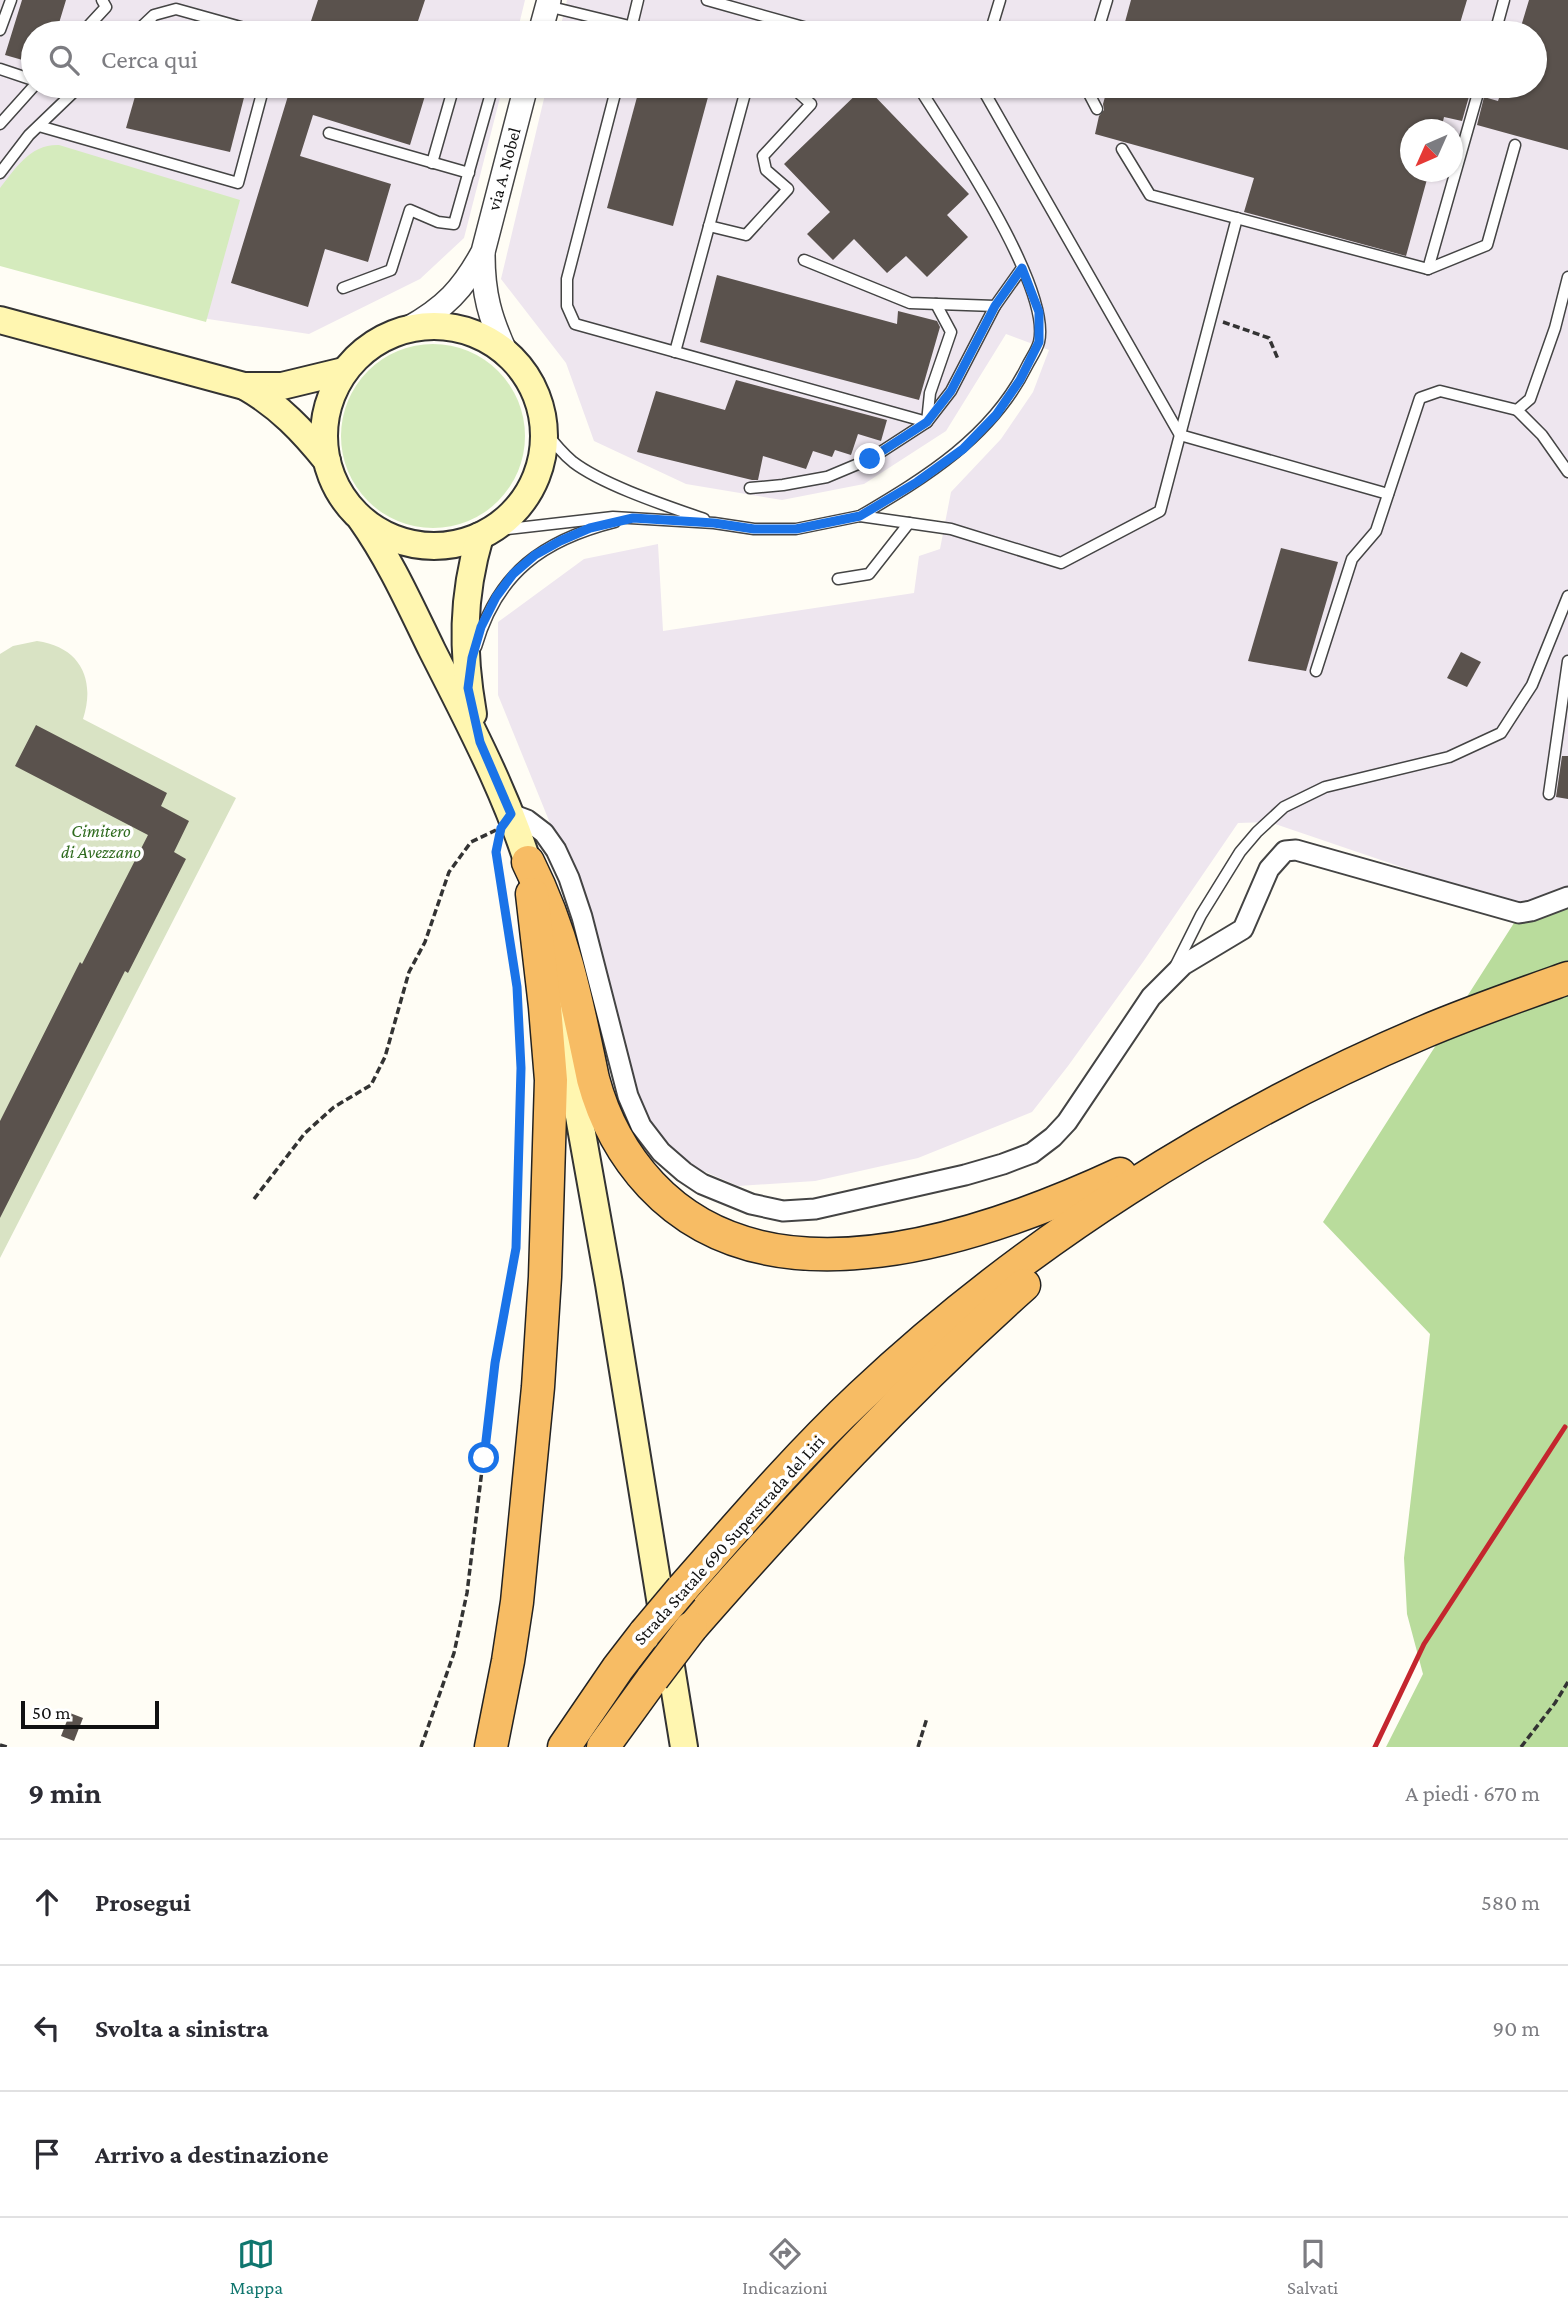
<!DOCTYPE html>
<html lang="it">
<head>
<meta charset="utf-8">
<style>
  :root { --surface:#fff; --page:#f2f2f3; --text:#2b2b33; --muted:#7c7c81; --line:#e1e1e2; --accent:#0f766e }
  body { margin:0; font-family:"Crimson Pro",serif; background:var(--page); color:var(--text) }
  .compass { position:absolute; left:1400px; top:119px; width:63px; height:63px; border-radius:50%; background:var(--surface); box-shadow:0 2px 5px #0004; rotate:225deg }
  .scale { position:absolute; left:21px; bottom:18px; width:138px; box-sizing:border-box; padding-left:7px; border:4px solid #111; border-top:0; font-size:19px; line-height:24px; white-space:nowrap; color:#111; -webkit-text-stroke:5px #fff; paint-order:stroke }
  .stop { position:absolute; width:21px; height:21px; margin:-16px; border:5px solid #1a73e8; border-radius:50%; background:#fff }
  .stop.end { background:#1a73e8; border-color:#fff; box-shadow:0 2px 7px #0008 }
  .list { margin:0; padding:0; list-style:none }
  h2 { display:flex; justify-content:space-between; align-items:center; height:91px; margin:0; padding:0 28px; font-size:30px }
  h2 small { font-size:23px; font-weight:400; color:var(--muted) }
  .list li { display:grid; grid-template-columns:46px 1fr auto; gap:21px; align-items:center; box-sizing:border-box; height:126px; padding:0 28px; border-top:2px solid var(--line) }
  .list b { display:block; font-size:26px; white-space:nowrap }
  .list em { font-size:23px; font-style:normal; color:var(--muted) }
  .icon { flex:none; width:38px; height:38px; fill:none; stroke:currentColor; stroke-width:2; stroke-linecap:round; stroke-linejoin:round }
  .map { position:relative; flex:none; width:1568px; height:1747px; overflow:hidden }
  .search { position:absolute; background:var(--surface); box-shadow:0 2px 5px #0004; left:21px; right:21px; top:21px; height:77px; display:flex; align-items:center; gap:18px; box-sizing:border-box; padding:0 24px; border-radius:38px; color:var(--muted); font-size:26px }
  .sheet { height:469px; background:var(--surface) }
  nav { display:flex; justify-content:space-around; align-items:center; box-sizing:border-box; height:98px; border-top:2px solid var(--line); background:var(--surface); font-size:19px; color:var(--muted) }
  nav a { display:grid; justify-items:center; gap:4px }
  nav .on { color:var(--accent) }
  .map>svg:first-child { display:block }
  .industrial { fill:#eee6ef; fill-rule:evenodd }
  .green { fill:#d5ebbd }
  .forest { fill:#b9dc9c }
  .cemetery { fill:#d9e3c4 }
  .building { fill:#5a524d }
  .lines { fill:none; stroke-linecap:round; stroke-linejoin:round }
  .service-casing { stroke:#444; stroke-width:13 }
  .minor-casing { stroke:#444; stroke-width:23 }
  .tertiary-casing { stroke:#444; stroke-width:26 }
  .secondary-casing { stroke:#333; stroke-width:30 }
  .trunk-casing { stroke:#222; stroke-width:35 }
  .path { stroke:#333; stroke-width:3.5; stroke-dasharray:7 3.5; stroke-linecap:butt }
  .service { stroke:#fff; stroke-width:10 }
  .minor { stroke:#fff; stroke-width:19 }
  .tertiary { stroke:#fff; stroke-width:23 }
  .secondary { stroke:#fff6b0; stroke-width:26 }
  .trunk { stroke:#f7bc64; stroke-width:32 }
  .rail { stroke:#c4262e; stroke-width:5 }
  .trunk-bridge-casing { stroke:#222; stroke-width:35; stroke-linecap:butt }
  .trunk-bridge { stroke:#f7bc64; stroke-width:32 }
  .route { stroke:#1a73e8; stroke-width:9 }
  .labels { text-anchor:middle; stroke-width:7; stroke-linejoin:round; paint-order:stroke }
  .street-label { font-size:18px; fill:#111; stroke:#fff }
  .park-label { font-size:18px; font-style:italic; fill:#2f6b1f; stroke:#fff }
</style>
</head>
<body>
<div class="map">
<svg width="1568" height="1747" viewBox="0 0 1568 1747">
  <rect width="100%" height="100%" fill="#fffdf5"/>
  <g class="industrial">
    <path d="M0 0H525L517 33H33V86H503L464 238 420 279 309 334 208 319 0 262Z"/>
    <path d="M567 0H1568V889L1522 908 1269 822 1238 823 1143 962 1068 1066 1032 1112 918 1158 815 1181 738 1186 669 1156 629 1097 567 865 498 695V622L584 559 658 544 663 631 914 593 919 556 940 549 951 492 1001 439 1033 392 1049 350 1006 334 946 431 864 484 782 500 686 484 594 441 566 363 501 279 547 86H1535V33H559ZM1410 130H1452V172H1410Z"/>
  </g>
  <g class="green">
    <path d="M59 145 240 200 206 322 0 266V188C16 168 30 144 59 145Z"/>
    <circle cx="433" cy="436" r="92"/>
  </g>
  <path class="forest" d="M1568 904V1747H1386L1423 1674 1407 1614 1404 1558 1430 1334 1323 1222 1514 923Z"/>
  <path class="cemetery" d="M37 641C80 647 96 679 83 719L236 798 0 1258V654L13 646Z"/>
  <g class="building">
    <path d="M22 0H66L56 33H33V63L5 55Z"/>
    <path d="M318 0H425L416 27 407 24 406 33H307Z"/>
    <path d="M1131 0H1467L1457 33H1122Z"/>
    <path d="M1529 0H1568V150L1477 125 1484 97 1498 101 1503 86H1535V33H1519Z"/>
    <path d="M138 86H247L230 152 126 128Z"/>
    <path d="M291 86H428L410 145 313 115 300 156 391 184 368 262 325 249 308 307 231 283Z"/>
    <path d="M640 86H711L673 226 607 208Z"/>
    <path d="M865 86 969 194 947 215 968 237 927 277 906 256 887 273 854 239 833 260 807 234 830 212 784 164Z"/>
    <path d="M1108 86H1444L1470 93 1462 121 1444 117 1441 130H1410V172H1429L1406 256 1244 212 1254 178 1095 134 1099 116 1104 110 1103 104Z"/>
    <path d="M717 275 897 324 898 311 937 321 940 327 919 400 700 342Z"/>
    <path d="M736 380 887 420 881 441 858 434 851 455 835 450 832 457 813 451 806 469 763 456 758 480H752L637 452 656 391 725 410Z"/>
    <path d="M1281 548 1338 562 1306 671 1248 661Z"/>
    <path d="M1461 652 1481 662 1467 687 1447 678Z"/>
    <path d="M36 725 167 793 161 806 189 821 174 852 186 859 128 973 125 971 0 1218V1121L80 962 82 964 148 835 15 766Z"/>
    <path d="M1562 756H1568V799L1556 797Z"/>
    <path d="M70 1713 83 1718 74 1741 61 1736Z"/>
  </g>
  <g class="lines">
    <defs>
      <g id="service">
        <path d="M707 0 825 33"/>
        <path d="M547 6 658 33"/>
        <path d="M0 30 11 0"/>
        <path d="M82 33 106 7 102 0"/>
        <path d="M135 33 154 15 176 9 262 33"/>
        <path d="M630 33 638 0"/>
        <path d="M990 33 1000 0"/>
        <path d="M1097 33 1107 0"/>
        <path d="M1495 33 1504 0"/>
        <path d="M0 69 33 80"/>
        <path d="M617 86 567 279V306L575 324 927 422 930 393 951 332 936 304"/>
        <path d="M985 86 986 95 1180 435 1388 494"/>
        <path d="M1085 86 1097 109"/>
        <path d="M0 124 34 86"/>
        <path d="M39 126 238 183 264 86"/>
        <path d="M329 133 469 173"/>
        <path d="M1122 149 1150 195 1428 269 1487 245 1515 145"/>
        <path d="M432 163 454 86"/>
        <path d="M0 173 29 135 80 86"/>
        <path d="M709 226 746 235 788 189 766 170 763 156 811 104 791 86"/>
        <path d="M804 260 910 303 995 306"/>
        <path d="M1428 269 1480 86"/>
        <path d="M343 288 391 270 410 210 438 222 454 224 493 86"/>
        <path d="M675 352 747 86"/>
        <path d="M1517 410 1542 435 1568 472"/>
        <path d="M544 430C553 442 562 453 573 462 603 485 667 506 704 519"/>
        <path d="M750 488 783 485 827 477 870 459 927 422 951 391 995 306 1022 268"/>
        <path d="M860 516C926 477 992 437 1027 366 1031 358 1037 350 1039 342 1052 287 949 136 918 86"/>
        <path d="M490 531 613 517 714 523 754 529H796L860 516 951 529 1061 563 1160 511 1237 218"/>
        <path d="M838 579 869 574 909 523"/>
        <path d="M476 647C497 573 543 540 615 522"/>
        <path d="M1316 671 1352 559 1376 531 1420 398 1440 391 1517 410 1530 399 1555 328 1568 277"/>
        <path d="M1549 794 1568 661"/>
        <path d="M1176 965 1201 915 1240 852 1257 832 1284 807 1325 787 1449 757 1501 733 1532 685 1568 596"/>
      </g>
      <path id="minor" d="M511 814 527 820 544 833 556 850 569 878 582 917 628 1096 641 1126 661 1152 684 1172 702 1184 751 1204 783 1211 815 1209 965 1175 1003 1164 1032 1153 1053 1137 1067 1122 1151 997 1183 965 1243 929 1269 869 1285 851 1296 850 1519 913 1531 911 1568 897"/>
      <g id="tertiary">
        <path d="M540 33 549 0"/>
        <path d="M483 255C483 294 490 318 506 353"/>
        <path d="M407 329C445 308 463 289 483 252L526 86"/>
      </g>
      <g id="secondary">
        <path d="M0 320 244 386H282L344 371"/>
        <circle cx="434" cy="436" r="110"/>
        <path d="M246 387C279 406 303 431 327 461"/>
        <path d="M361 519C390 560 410 605 432 650 470 725 509 798 533 879"/>
        <path d="M473 714C462 651 462 597 480 536"/>
        <path d="M555 982 609 1284 684 1747"/>
      </g>
      <g id="trunk">
        <path d="M528 862C564 934 577 1001 593 1079 604 1120 622 1154 651 1185 771 1313 986 1236 1120 1174"/>
        <path d="M682 1589C740 1523 797 1456 861 1396 1022 1244 1221 1118 1424 1032 1471 1012 1520 995 1568 978"/>
        <path d="M691 1628C796 1508 904 1392 1024 1285"/>
        <path d="M491 1747 508 1661 517 1602 538 1387 545 1277 551 1080 545 1007 532 894"/>
        <path d="M564 1747 618 1668 645 1633"/>
        <path d="M603 1747 653 1678"/>
      </g>
    </defs>
    <use href="#service" class="service-casing"/>
    <use href="#minor" class="minor-casing"/>
    <use href="#tertiary" class="tertiary-casing"/>
    <use href="#secondary" class="secondary-casing"/>
    <use href="#trunk" class="trunk-casing"/>
    <g class="path">
      <path d="M1223 322 1269 338 1278 359"/>
      <path d="M497 844 508 923"/>
      <path d="M254 1199 305 1133 334 1107 371 1085 385 1057 409 972 425 942 449 872 471 842 496 830"/>
      <path d="M0 1745 7 1747"/>
      <path d="M421 1747 454 1653 467 1593 495 1363 515 1248 521 1068 518 1004"/>
      <path d="M918 1747 927 1718"/>
      <path d="M1521 1747 1555 1703 1568 1682"/>
    </g>
    <use href="#service" class="service"/>
    <use href="#minor" class="minor"/>
    <use href="#tertiary" class="tertiary"/>
    <use href="#secondary" class="secondary"/>
    <use href="#trunk" class="trunk"/>
    <path class="rail" d="M1375 1747 1424 1644 1565 1427"/>
    <defs>
      <g id="trunk-bridge">
        <path d="M645 1633 682 1589"/>
        <path d="M653 1678 691 1628"/>
      </g>
    </defs>
    <use href="#trunk-bridge" class="trunk-bridge-casing"/>
    <use href="#trunk-bridge" class="trunk-bridge"/>
  </g>
  <g class="lines">
    <path class="route" d="M484 1458 495 1363 516 1248 521 1068 517 987 496 852 501 828 511 814 480 742 468 688 472 658 481 627 496 597 513 574 535 555 560 541 590 528 633 518 714 523 754 529H796L860 516 917 482 963 449 996 415 1020 380 1039 342V312L1022 268 995 306 951 391 927 422 870 459"/>
  </g>
  <g class="labels">
    <g class="street-label">
      <text transform="translate(504 169) rotate(-75)" y="6">via A. Nobel</text>
      <text transform="translate(729 1540) rotate(-48)" y="6">Strada Statale 690 Superstrada del Liri</text>
    </g>
    <g class="park-label">
      <text x="101" y="837">Cimitero<tspan x="101" dy="21">di Avezzano</tspan></text>
    </g>
  </g>
</svg>
<svg class="compass" viewBox="-18 -18 36 36"><path d="M0-13l5 13h-10z" fill="#e53935"/><path d="M0 13l5-13h-10z" fill="#7c7c81"/></svg>
<div class="scale">50 m</div>
<div class="stop" style="left:484px;top:1458px"></div>
<div class="stop end" style="left:870px;top:459px"></div>
<div class="search"><svg class="icon" aria-label="search" viewBox="0 0 24 24"><circle cx="10" cy="10" r="6"/><path d="M15 15l6 6"/></svg>Cerca qui</div>
</div>
<section class="sheet">
<h2>9 min<small>A piedi · 670 m</small></h2>
<ul class="list">
<li><svg class="icon" aria-label="ahead" viewBox="0 0 24 24"><path d="M12 20V5M6 11l6-6 6 6"/></svg><div><b>Prosegui</b></div><em>580 m</em></li>
<li><svg class="icon" aria-label="left" viewBox="0 0 24 24"><path d="M17 20v-9H6M10 6l-5 5 5 5"/></svg><div><b>Svolta a sinistra</b></div><em>90 m</em></li>
<li><svg class="icon" aria-label="arrive" viewBox="0 0 24 24"><path d="M6 21V4h12l-3 4 3 4H6"/></svg><div><b>Arrivo a destinazione</b></div></li>
</ul>
</section>
<nav>
<a class="on"><svg class="icon" aria-label="map" viewBox="0 0 24 24"><path d="M3 6l6-2 6 2 6-2v14l-6 2-6-2-6 2zM9 4v14M15 6v14"/></svg>Mappa</a>
<a><svg class="icon" aria-label="directions" viewBox="0 0 24 24"><path d="M12 3l9 9-9 9-9-9zM9 14v-3h6M13 9l2 2-2 2"/></svg>Indicazioni</a>
<a><svg class="icon" aria-label="saved" viewBox="0 0 24 24"><path d="M7 4h10v16l-5-4-5 4z"/></svg>Salvati</a>
</nav>
</body>
</html>
